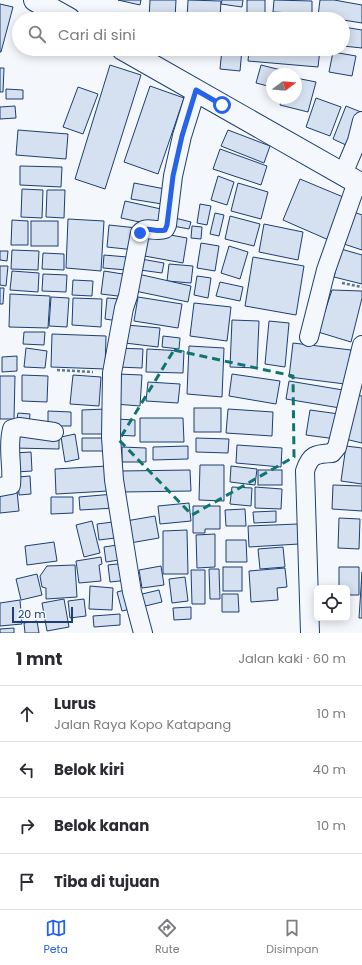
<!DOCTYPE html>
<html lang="id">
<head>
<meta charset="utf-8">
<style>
  :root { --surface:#fff; --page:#f2f2f3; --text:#2b2b33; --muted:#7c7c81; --line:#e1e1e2; --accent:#2563eb }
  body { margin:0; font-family:Poppins,sans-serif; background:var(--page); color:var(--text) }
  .controls { position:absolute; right:12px; bottom:12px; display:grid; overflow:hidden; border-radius:6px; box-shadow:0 2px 10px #0003 }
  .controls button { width:36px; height:36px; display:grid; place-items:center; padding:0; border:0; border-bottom:1px solid var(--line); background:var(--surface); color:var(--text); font:20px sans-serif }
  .compass { position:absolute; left:266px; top:68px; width:36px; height:36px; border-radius:50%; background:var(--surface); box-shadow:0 2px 10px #0003; rotate:74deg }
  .scale { position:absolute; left:12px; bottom:10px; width:61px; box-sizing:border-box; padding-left:4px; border:2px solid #1d3f73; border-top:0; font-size:11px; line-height:14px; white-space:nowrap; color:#1d3f73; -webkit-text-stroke:3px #f4f7fb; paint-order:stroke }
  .stop { position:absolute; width:12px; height:12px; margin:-9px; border:3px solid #2563eb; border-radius:50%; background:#fff }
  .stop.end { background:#2563eb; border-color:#fff; box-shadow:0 1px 4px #0008 }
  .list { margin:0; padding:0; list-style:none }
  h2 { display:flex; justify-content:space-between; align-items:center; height:52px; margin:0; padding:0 16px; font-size:17px }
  h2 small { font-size:13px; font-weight:400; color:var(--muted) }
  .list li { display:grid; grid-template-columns:26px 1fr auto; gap:12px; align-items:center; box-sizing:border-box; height:56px; padding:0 16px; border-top:1px solid var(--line) }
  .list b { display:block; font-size:15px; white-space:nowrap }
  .list p { margin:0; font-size:13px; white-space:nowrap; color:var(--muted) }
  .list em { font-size:13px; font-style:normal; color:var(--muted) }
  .icon { flex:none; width:22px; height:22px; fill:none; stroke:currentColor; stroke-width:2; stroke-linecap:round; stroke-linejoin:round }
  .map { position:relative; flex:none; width:362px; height:633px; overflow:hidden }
  .search { position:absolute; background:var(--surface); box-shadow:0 2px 10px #0003; left:12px; right:12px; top:12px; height:44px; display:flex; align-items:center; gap:10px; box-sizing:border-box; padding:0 14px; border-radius:22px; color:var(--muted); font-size:15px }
  .sheet { height:276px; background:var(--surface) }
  nav { display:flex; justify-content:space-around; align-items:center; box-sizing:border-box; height:56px; border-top:1px solid var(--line); background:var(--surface); font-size:11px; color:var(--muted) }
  nav a { display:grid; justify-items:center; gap:2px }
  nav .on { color:var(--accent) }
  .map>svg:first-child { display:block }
  .building { fill:#d5e0f0; stroke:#1d3f73 }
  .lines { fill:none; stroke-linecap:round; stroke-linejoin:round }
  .minor-casing { stroke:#1d3f73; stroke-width:20 }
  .primary-casing { stroke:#1d3f73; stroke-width:24 }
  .path { stroke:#5e769c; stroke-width:2.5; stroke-dasharray:3 2; stroke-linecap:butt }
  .minor { stroke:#f4f7fb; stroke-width:18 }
  .primary { stroke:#f4f7fb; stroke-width:22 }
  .route { stroke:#2563eb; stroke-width:5 }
  .marked { fill:none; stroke:#0f766e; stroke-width:3; stroke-dasharray:8 5; stroke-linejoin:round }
</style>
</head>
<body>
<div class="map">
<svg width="362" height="633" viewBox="0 0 362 633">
  <rect width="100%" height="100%" fill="#f4f7fb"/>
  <g class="building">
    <path d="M118 0H141L140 5Z"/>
    <path d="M150 0H176L175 19 149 18Z"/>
    <path d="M188 0 221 1 220 19H187Z"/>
    <path d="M222 0H243L242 7 221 4Z"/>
    <rect x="247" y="0" width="18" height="19"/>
    <path d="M274 0 312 1V14L273 12Z"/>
    <path d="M320 0H334L362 5V23L343 20V19L318 16Z"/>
    <path d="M0 4 13 7 1 52H0Z"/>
    <path d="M343 27 362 30V48L343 46Z"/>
    <path d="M222 49H242L240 71 220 69Z"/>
    <path d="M249 49H320L318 67 248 61Z"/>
    <path d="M333 52 356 56 352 76 329 72Z"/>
    <path d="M110 65 141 75 105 189 75 179Z"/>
    <path d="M261 65 285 71 284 74H272V87L256 83Z"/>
    <path d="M0 68H4L3 92H0Z"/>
    <path d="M296 78 316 82 308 112 280 105 282 98H296Z"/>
    <path d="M150 86 184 98 158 174 124 162Z"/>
    <path d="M78 87 98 94 83 134 63 127Z"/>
    <path d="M6 89 23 90V99H6Z"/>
    <path d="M316 98 341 107 330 136 306 127Z"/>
    <path d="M15 106 16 118 0 119V107Z"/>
    <path d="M346 106 361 112 348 146 333 139Z"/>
    <path d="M18 130 68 134 66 159 16 155Z"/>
    <path d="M228 130 270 146 264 163 221 146Z"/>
    <path d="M220 149 267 166 261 185 213 169Z"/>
    <path d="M20 166 62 167 61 187 20 185Z"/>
    <path d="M218 176 234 182 227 205 211 200Z"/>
    <path d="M300 179 348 199 331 241 283 220Z"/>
    <path d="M134 183 165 189 162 204 131 199Z"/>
    <path d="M238 183 268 192 261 219 231 211Z"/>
    <path d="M22 189 43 190 42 218 21 217Z"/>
    <path d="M47 190H65L64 218 46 217Z"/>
    <path d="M125 201 161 209 158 226 121 218Z"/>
    <path d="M200 204 211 206 207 225 197 223Z"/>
    <path d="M351 211 362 215V250L341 243Z"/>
    <path d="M215 213 224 215 219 236 210 234Z"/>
    <path d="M230 216 260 224 254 246 225 239Z"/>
    <path d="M175 218 191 222 189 229 173 226Z"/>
    <path d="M68 219 104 221 101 271 66 268Z"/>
    <path d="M12 220 28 221V245H11Z"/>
    <rect x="31" y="221" width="27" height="25"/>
    <path d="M264 224 303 232 298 260 259 252Z"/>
    <path d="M109 225 137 228 135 250 107 247Z"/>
    <path d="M192 226 202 227 201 239 191 238Z"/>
    <path d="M143 230 187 238 183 263 139 255Z"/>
    <path d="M201 243 219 246 215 271 197 268Z"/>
    <path d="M229 246 248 252 240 279 221 273Z"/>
    <path d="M341 249 362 255V284L334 277Z"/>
    <path d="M12 250 39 251 38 270 11 269Z"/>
    <path d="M0 251H8L7 261 0 260Z"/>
    <path d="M43 253 64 254V270L42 269Z"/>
    <path d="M104 255 127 257 126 270 103 268Z"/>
    <path d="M253 257 304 266 296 315 245 306Z"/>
    <path d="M141 259 164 263 162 273 140 270Z"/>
    <path d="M169 264 193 266 191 283 167 281Z"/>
    <path d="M0 266H8L6 286 0 285Z"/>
    <path d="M12 271 39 273 38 292 10 290Z"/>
    <path d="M104 271 129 275 126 297 101 294Z"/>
    <path d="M43 274 67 275 66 292 42 291Z"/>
    <path d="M138 274 191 286 188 302 135 291Z"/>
    <path d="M197 276 211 278 208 298 194 295Z"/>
    <path d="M73 280 93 281 92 296 72 295Z"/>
    <path d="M220 282 243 287 240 301 216 296Z"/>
    <path d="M0 288H4L3 304H0Z"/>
    <path d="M332 290 362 291V298L351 342 318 332Z"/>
    <path d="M10 294 50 296 48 328 9 327Z"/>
    <path d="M51 297 69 298 67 327 49 326Z"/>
    <path d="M138 297 182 304 178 328 134 321Z"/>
    <path d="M73 298 102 299 101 327 72 325Z"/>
    <path d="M107 298 120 299 118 321 105 319Z"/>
    <path d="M194 303 231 307 227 341 190 336Z"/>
    <path d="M232 320 259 321 257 368 230 367Z"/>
    <path d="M269 321 289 323 285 367 265 364Z"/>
    <path d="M127 325 160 328 158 347 125 343Z"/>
    <path d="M24 332H45L44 345 23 344Z"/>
    <path d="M52 334 106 336 105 369 51 367Z"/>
    <path d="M163 336 180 338 179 349 162 347Z"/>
    <path d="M293 343 351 350 345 384 289 377Z"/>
    <path d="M189 346 224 348 222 397 187 394Z"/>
    <path d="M26 348 47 351 45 368 24 367Z"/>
    <path d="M118 348 143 349 142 368 117 367Z"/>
    <path d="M147 349 184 351 183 373 146 372Z"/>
    <path d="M17 356V371L2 372V357Z"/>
    <path d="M117 374 142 375 140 406 115 404Z"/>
    <path d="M232 374 280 381 276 404 229 396Z"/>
    <path d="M22 375 48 376 47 402 22 401Z"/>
    <path d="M73 375 101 377 99 406 70 404Z"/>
    <path d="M0 376H15L14 419H0Z"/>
    <path d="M289 381 343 390 340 408 286 399Z"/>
    <path d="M148 382 180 384 178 403 146 401Z"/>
    <path d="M355 395 362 396V443L345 439Z"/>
    <rect x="194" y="408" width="27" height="24"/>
    <path d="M106 409V434H82V410Z"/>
    <path d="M228 409 273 412 272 436 226 433Z"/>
    <path d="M310 410 339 414 336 439 306 435Z"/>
    <path d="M48 411 71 412V426H48Z"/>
    <path d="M18 413 30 414 29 426 16 424Z"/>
    <path d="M140 418H183L184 442H140Z"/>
    <path d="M116 419 135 420V436L115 435Z"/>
    <path d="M14 432 59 433V449L14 448Z"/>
    <path d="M75 434 79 459 65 462 61 437Z"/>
    <path d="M82 438H107L108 451H82Z"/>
    <path d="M196 438 229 439 228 453 196 452Z"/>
    <path d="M237 445 282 448 281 467 236 463Z"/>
    <path d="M188 446V459L153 460V447Z"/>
    <path d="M346 446 362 448V484L341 481Z"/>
    <path d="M122 447 146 448V462H122Z"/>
    <path d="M31 452 32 471 16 472 15 453Z"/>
    <path d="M200 465H224V501L199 500Z"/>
    <path d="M107 466 108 491 56 494 55 469Z"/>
    <path d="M231 466 257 469 255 485 230 482Z"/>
    <path d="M190 470 191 491 122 492 121 471Z"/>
    <rect x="258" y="470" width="24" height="15"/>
    <path d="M30 476 31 494 19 495 18 477Z"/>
    <path d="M333 485 362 486V511L332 509Z"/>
    <path d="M232 487 252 488 251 506 230 504Z"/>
    <path d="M255 487 282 489 281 509 255 508Z"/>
    <path d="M17 491 19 511 0 513V493Z"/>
    <path d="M114 494 115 508 80 510 79 497Z"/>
    <path d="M51 497H73V513L51 514Z"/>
    <path d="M189 503 191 521 160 524 158 506Z"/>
    <path d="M193 506H220V529H205V533H193Z"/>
    <path d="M245 509 246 526H226L225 510Z"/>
    <path d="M276 511V522L254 523 253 512Z"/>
    <path d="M155 516 159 538 130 543 126 521Z"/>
    <path d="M339 518 360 519 359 549 338 548Z"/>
    <path d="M92 521 100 553 84 557 76 525Z"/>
    <path d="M121 521 123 537 99 540 97 524Z"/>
    <path d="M298 524 299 544 249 547 248 526Z"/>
    <path d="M187 530 188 574H163V531Z"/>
    <path d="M215 534V567L197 568 196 535Z"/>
    <path d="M226 540H246L247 562H226Z"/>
    <path d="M54 542 57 561 27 565 25 546Z"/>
    <path d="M124 544 126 559 106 562 104 547Z"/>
    <path d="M283 547 285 567 260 569 258 549Z"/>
    <path d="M101 557 102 564 99 565 101 581 79 583 76 561Z"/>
    <path d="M126 563 129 580 110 582 108 565Z"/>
    <path d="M75 565 77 597 46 599V588L42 587 40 576 47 566Z"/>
    <path d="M161 566 164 585 142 588 139 570Z"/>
    <rect x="223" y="567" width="19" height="24"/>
    <path d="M339 567H359V595H347V588H339Z"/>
    <path d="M285 568 287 587 277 588 278 600 251 602 249 571Z"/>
    <path d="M209 569H219L220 599H210Z"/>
    <path d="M191 570H205V604H192Z"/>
    <path d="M362 572V618H359Z"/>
    <path d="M37 574 42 595 21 600 16 579Z"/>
    <path d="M185 577 188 601 172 603 169 579Z"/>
    <path d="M90 586 113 588 112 610 89 609Z"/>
    <path d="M129 589 135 608 122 611 117 592Z"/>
    <path d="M159 590 162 602 141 607 138 595Z"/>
    <path d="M222 594H238L239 612H222Z"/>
    <path d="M64 599 69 627 47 631 42 603Z"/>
    <path d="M84 599 86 616 70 618 68 601Z"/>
    <path d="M20 600 22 624 0 626V603Z"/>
    <path d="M191 607V619L174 620 173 608Z"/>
    <path d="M120 614V625L94 627 93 616Z"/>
    <path d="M37 621 39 633H25L24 623Z"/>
    <path d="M14 628V633H0V629Z"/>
  </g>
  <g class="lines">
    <defs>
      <g id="minor">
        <path d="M343 174 357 141 362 121"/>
        <path d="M309 337 326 270 357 182"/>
        <path d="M0 487 11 485C13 466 7 448 12 429L19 427 54 432"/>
        <path d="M143 633 132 592 114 480 111 437 112 373 124 308 128 296 140 233C147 225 155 233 165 229L167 225 173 176 182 136 196 91"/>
        <path d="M310 633 305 471C310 455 315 454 332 453L337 447 362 345"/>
      </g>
      <g id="primary">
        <path d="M35 0 69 19"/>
        <path d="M123 49 362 185"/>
      </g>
    </defs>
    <use href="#minor" class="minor-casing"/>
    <use href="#primary" class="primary-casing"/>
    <g class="path">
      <path d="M342 283 362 287"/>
      <path d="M57 370 93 372"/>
    </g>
    <use href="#minor" class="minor"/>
    <use href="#primary" class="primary"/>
  </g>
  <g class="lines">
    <path class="route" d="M140 233C147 225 155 233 165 230L167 225 173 176 182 136 196 90 222 105"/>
  </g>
  <path class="marked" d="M174 350 293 376 294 457 192 515 119 440Z"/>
</svg>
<div class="controls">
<button><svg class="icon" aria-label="locate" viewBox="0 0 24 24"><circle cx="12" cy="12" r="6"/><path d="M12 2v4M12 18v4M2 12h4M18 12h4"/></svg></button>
</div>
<svg class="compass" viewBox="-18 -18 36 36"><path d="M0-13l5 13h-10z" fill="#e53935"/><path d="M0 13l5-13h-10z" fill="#7c7c81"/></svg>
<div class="scale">20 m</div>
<div class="stop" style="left:222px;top:105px"></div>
<div class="stop end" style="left:140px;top:233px"></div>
<div class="search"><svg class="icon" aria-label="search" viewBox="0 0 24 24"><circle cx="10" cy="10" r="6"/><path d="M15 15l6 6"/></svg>Cari di sini</div>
</div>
<section class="sheet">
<h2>1 mnt<small>Jalan kaki · 60 m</small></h2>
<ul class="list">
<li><svg class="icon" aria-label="ahead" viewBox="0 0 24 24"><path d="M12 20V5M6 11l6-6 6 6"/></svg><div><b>Lurus</b><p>Jalan Raya Kopo Katapang</p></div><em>10 m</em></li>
<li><svg class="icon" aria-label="left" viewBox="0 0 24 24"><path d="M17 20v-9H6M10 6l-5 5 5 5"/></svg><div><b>Belok kiri</b></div><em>40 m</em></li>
<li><svg class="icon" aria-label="right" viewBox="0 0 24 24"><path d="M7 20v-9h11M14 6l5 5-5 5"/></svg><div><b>Belok kanan</b></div><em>10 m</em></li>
<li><svg class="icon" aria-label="arrive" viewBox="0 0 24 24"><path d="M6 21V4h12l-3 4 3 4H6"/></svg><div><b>Tiba di tujuan</b></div></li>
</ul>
</section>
<nav>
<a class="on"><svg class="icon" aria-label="map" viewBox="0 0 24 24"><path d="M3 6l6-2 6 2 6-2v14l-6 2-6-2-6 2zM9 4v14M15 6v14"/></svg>Peta</a>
<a><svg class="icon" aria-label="directions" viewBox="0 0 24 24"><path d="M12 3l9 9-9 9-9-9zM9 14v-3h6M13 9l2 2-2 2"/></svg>Rute</a>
<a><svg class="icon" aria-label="saved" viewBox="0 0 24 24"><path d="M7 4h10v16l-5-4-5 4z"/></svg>Disimpan</a>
</nav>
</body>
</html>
